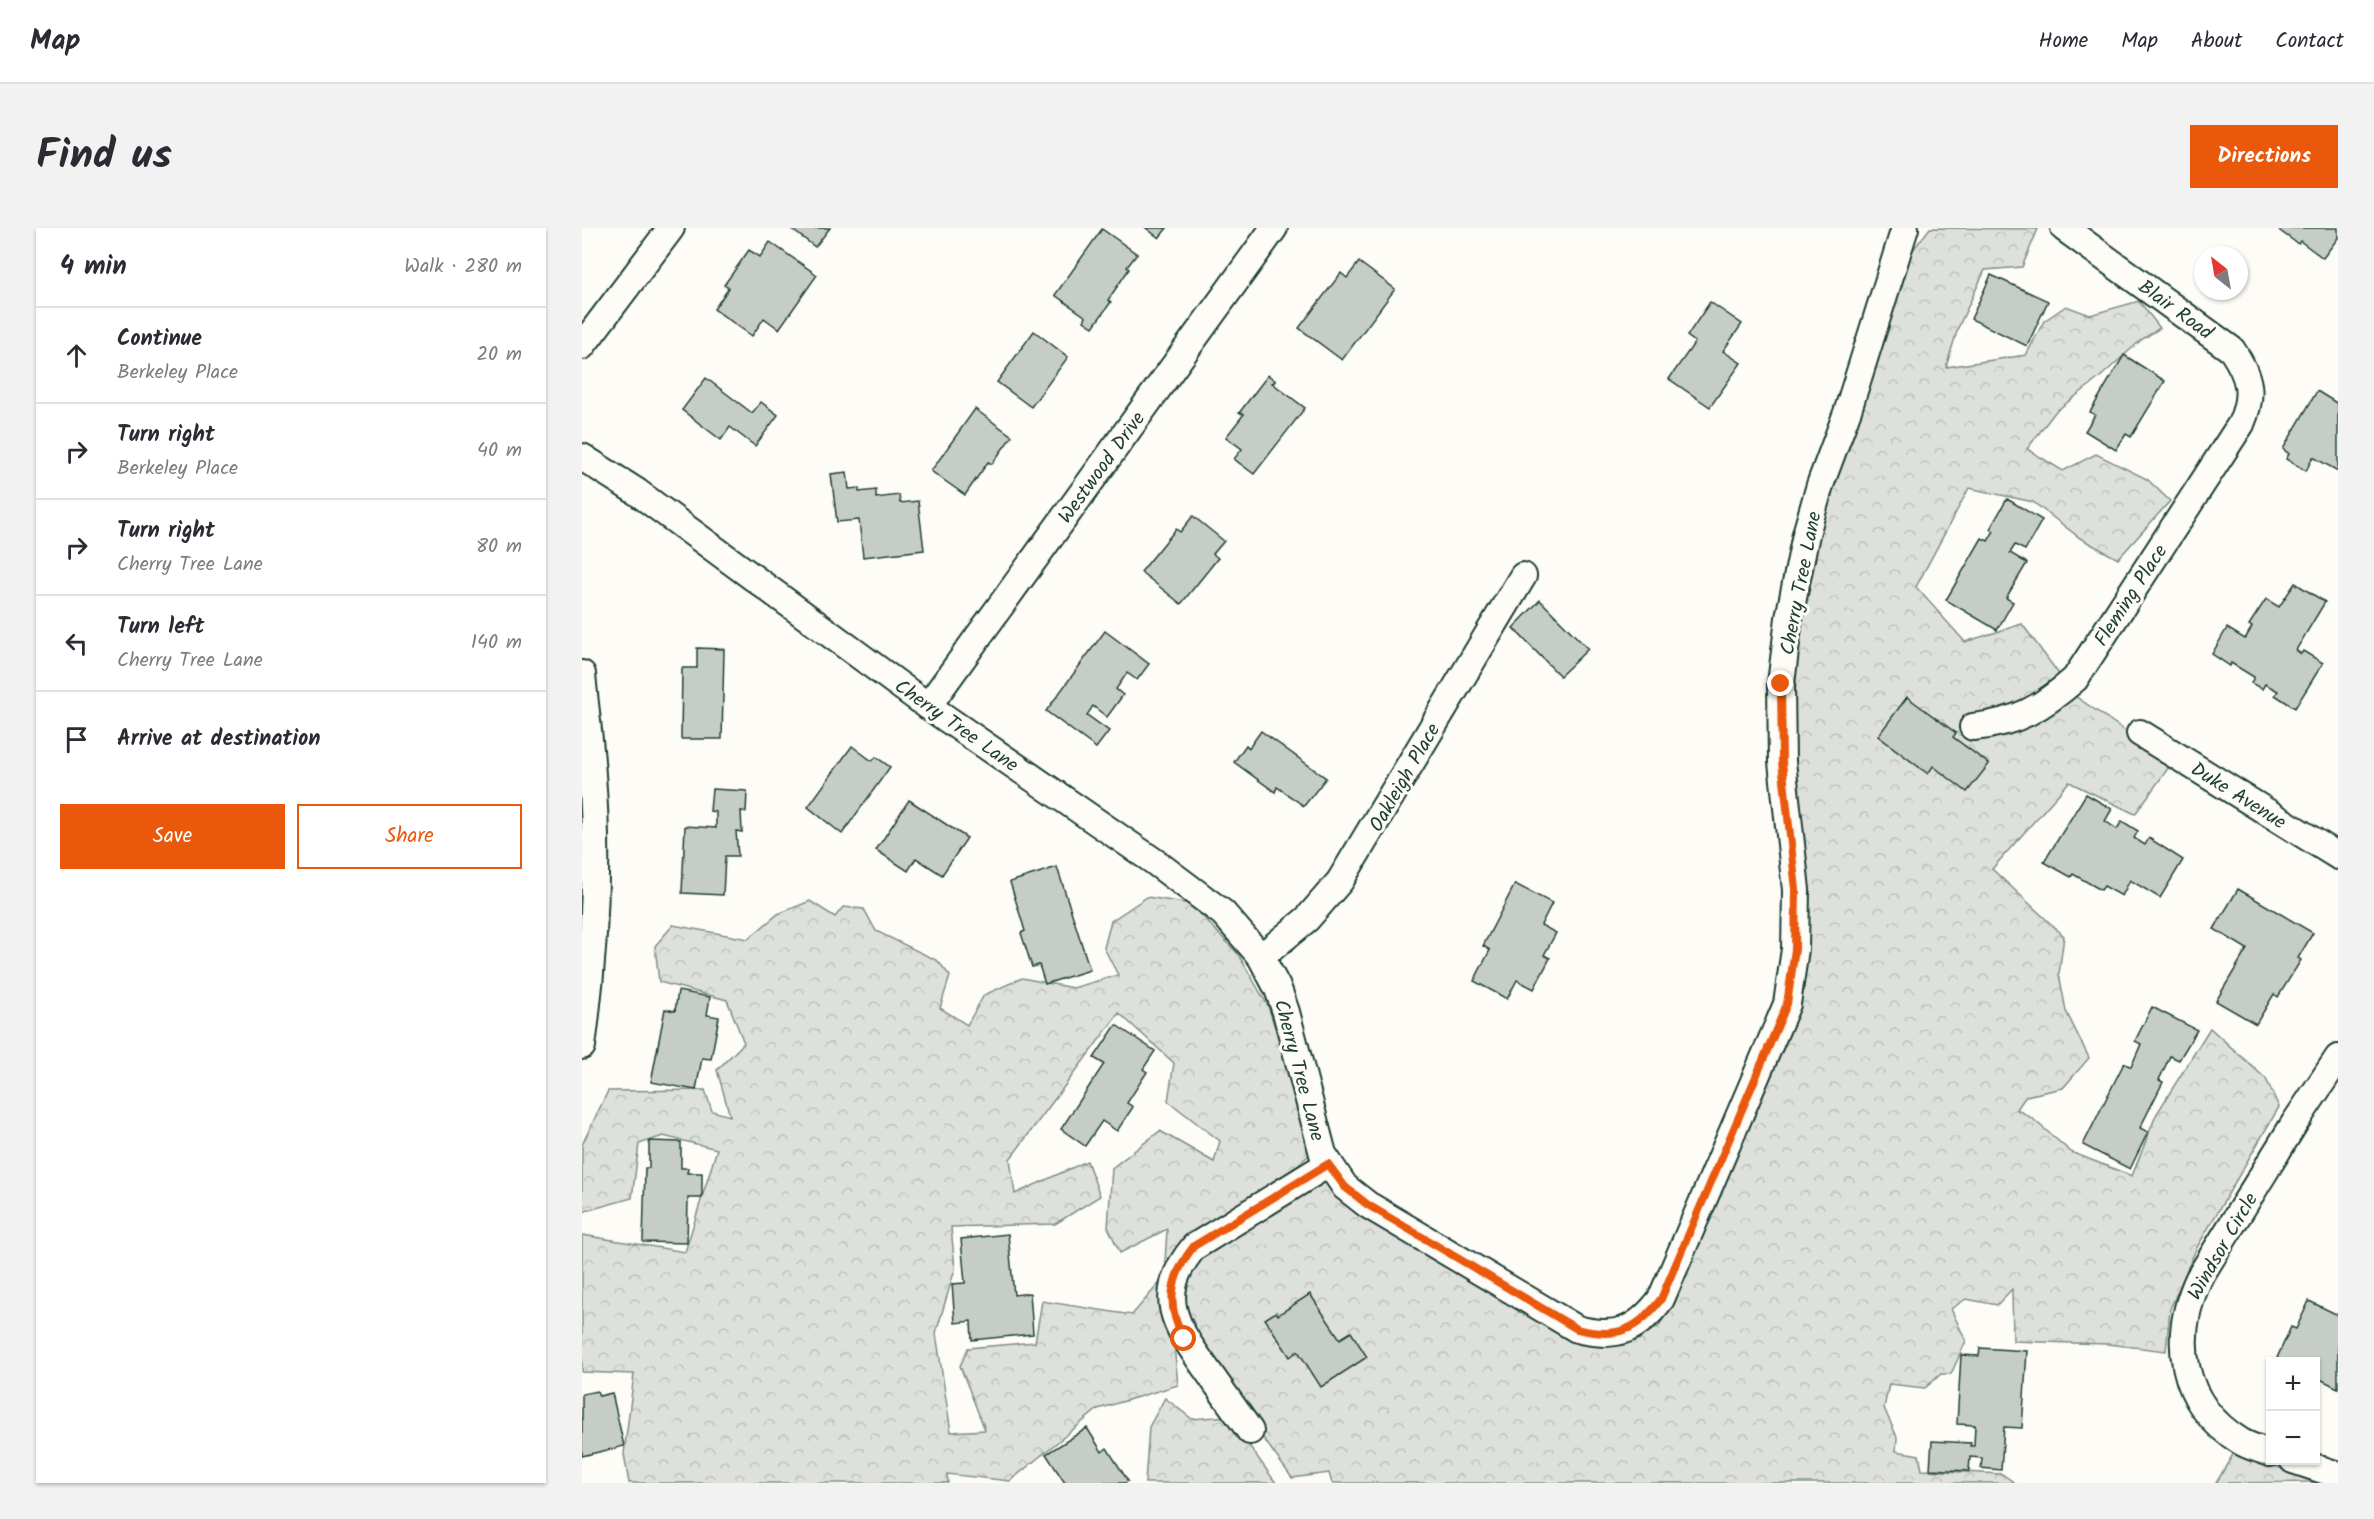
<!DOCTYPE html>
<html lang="en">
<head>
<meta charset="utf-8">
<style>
  :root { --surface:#fff; --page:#f2f2f3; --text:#2b2b33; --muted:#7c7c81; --line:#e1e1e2; --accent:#ea580c }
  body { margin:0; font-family:Kalam,sans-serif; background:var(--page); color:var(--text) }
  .controls { position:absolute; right:18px; bottom:18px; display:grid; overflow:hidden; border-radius:0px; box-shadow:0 2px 4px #0004 }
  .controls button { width:54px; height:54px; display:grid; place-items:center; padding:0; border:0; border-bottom:2px solid var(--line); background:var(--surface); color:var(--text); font:30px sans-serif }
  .compass { position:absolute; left:1612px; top:18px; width:54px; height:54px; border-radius:50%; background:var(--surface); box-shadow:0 2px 4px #0004; rotate:329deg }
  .stop { position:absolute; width:18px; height:18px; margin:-14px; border:4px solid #ea580c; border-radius:50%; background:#fff }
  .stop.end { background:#ea580c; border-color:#fff; box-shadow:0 2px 6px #0008 }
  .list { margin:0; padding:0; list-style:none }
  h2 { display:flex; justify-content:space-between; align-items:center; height:78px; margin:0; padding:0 24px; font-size:26px }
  h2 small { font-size:20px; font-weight:400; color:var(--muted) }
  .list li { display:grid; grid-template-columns:39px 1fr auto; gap:18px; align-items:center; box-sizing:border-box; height:96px; padding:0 24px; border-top:2px solid var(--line) }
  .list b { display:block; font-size:22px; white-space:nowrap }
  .list p { margin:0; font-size:20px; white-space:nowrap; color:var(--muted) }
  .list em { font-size:20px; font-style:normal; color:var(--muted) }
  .actions { display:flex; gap:12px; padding:18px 24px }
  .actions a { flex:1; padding:14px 0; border:2px solid var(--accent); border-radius:0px; text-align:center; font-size:21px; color:var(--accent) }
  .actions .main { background:var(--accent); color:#fff }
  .icon { flex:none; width:33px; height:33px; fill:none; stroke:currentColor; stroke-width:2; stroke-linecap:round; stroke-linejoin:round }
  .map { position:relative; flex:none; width:1756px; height:1255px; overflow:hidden; border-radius:0px }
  header { display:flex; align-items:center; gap:36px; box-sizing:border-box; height:84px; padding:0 30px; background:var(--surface); border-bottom:2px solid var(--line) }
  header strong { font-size:28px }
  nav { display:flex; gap:33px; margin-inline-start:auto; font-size:21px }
  .intro { display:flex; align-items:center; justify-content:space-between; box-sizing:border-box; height:144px; padding:0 36px }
  h1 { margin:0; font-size:42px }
  .button { padding:15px 27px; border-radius:0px; background:var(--accent); color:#fff; font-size:21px; font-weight:700 }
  main { display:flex; gap:36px; padding:0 36px }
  aside { flex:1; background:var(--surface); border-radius:0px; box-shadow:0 2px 4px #0004 }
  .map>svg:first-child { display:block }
  .forest { fill:url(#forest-crowns); stroke:#7e8e88; stroke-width:1.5 }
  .building { fill:#c6cdc7; stroke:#1f3d34; stroke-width:1.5 }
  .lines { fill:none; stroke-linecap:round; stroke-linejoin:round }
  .street-casing { stroke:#1f3d34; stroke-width:30 }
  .street { stroke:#fdfcf7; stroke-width:26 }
  .route { stroke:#ea580c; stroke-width:8 }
  .labels { text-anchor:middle; stroke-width:6; stroke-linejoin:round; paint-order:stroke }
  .street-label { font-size:20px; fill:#1f3d34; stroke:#fdfcf7 }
</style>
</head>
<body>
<header>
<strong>Map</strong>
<nav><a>Home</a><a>Map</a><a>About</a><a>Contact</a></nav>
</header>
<div class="intro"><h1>Find us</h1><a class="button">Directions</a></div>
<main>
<aside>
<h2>4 min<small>Walk · 280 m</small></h2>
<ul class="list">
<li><svg class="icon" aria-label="ahead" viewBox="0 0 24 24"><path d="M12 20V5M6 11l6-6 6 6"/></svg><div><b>Continue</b><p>Berkeley Place</p></div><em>20 m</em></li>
<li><svg class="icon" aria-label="right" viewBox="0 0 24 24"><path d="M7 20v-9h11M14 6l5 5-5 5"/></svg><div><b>Turn right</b><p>Berkeley Place</p></div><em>40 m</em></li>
<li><svg class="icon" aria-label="right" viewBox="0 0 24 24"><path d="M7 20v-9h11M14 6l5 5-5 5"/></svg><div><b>Turn right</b><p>Cherry Tree Lane</p></div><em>80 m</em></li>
<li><svg class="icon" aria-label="left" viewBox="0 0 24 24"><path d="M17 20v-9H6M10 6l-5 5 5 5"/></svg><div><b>Turn left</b><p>Cherry Tree Lane</p></div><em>140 m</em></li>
<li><svg class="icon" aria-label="arrive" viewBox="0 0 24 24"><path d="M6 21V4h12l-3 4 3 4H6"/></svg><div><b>Arrive at destination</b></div></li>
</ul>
<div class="actions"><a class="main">Save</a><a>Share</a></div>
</aside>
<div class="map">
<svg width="1756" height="1255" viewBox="0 0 1756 1255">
  <defs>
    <pattern id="forest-crowns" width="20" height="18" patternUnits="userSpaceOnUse" patternTransform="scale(1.5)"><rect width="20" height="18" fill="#dde0db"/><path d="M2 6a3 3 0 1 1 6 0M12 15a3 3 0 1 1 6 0" fill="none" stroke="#bdc1bd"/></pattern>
  </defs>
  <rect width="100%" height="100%" fill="#fdfcf7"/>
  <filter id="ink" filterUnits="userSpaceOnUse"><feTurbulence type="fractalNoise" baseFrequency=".0167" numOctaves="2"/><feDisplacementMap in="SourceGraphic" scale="12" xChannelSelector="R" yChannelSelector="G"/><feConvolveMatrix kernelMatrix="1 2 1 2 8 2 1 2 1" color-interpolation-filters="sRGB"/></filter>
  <g filter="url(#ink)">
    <g class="forest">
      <path d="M1348 0 1456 1 1440 39 1403 42 1376 100 1364 139 1444 127 1462 93 1484 78 1508 87 1557 73 1578 100 1559 112 1516 151 1473 184 1445 221 1481 243 1514 226 1565 251 1588 273 1536 331 1498 310 1451 274 1387 260 1334 359 1383 414 1440 396 1493 468 1590 535 1553 586 1487 554 1410 641 1482 708 1477 746 1484 783 1507 830 1481 860 1444 868 1435 881 1451 891 1489 924 1550 948 1574 887 1628 800 1684 851 1697 879 1614 1021 1588 1081 1584 1123 1526 1116 1431 1113 1430 1061 1415 1077 1384 1071 1369 1081 1384 1113 1369 1146H1359L1343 1160 1307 1156 1302 1180 1315 1209 1314 1223 1337 1227 1340 1242 1420 1246 1433 1255H750L747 1245 710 1250 606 1106 596 1074 619 1021 744 946 1020 1115 1076 1099 1094 1070 1212 778 1205 457 1250 240 1327 27Z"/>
      <path d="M565 669 609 676 656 726 686 778 733 922 680 967 594 1033 583 1034 585 1001 538 1025 526 999 530 940 578 903 632 934 638 913 586 873 592 835 537 785 428 931 433 966 505 933 518 968 473 996 369 999 373 1041 354 1105 369 1204 403 1202 378 1138 386 1120 453 1114 460 1073 550 1087 585 1046 596 1157 516 1181 428 1253 365 1246 366 1255H47L42 1226 52 1146 0 1144V1007L103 1024 135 921 81 908 57 916 50 970 0 984V917L26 863 123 862 130 883 148 888 135 842 162 815 145 772 77 754 73 718 91 697 166 711 196 686 228 673 253 689 261 679 282 681 294 703 356 733 368 748 358 780 385 797 402 767 440 750 491 760 536 747 522 720 529 693Z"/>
      <path d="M583 1170 610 1191 646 1188 694 1255H563L567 1199Z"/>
      <path d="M1653 1223 1737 1254 1634 1255Z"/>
    </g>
    <g class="building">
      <path d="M208 0H248L233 19Z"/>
      <path d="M564 0H585L577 10Z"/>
      <path d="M1694 0H1756V10L1741 30 1718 13 1716 16Z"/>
      <path d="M520 1 555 26 545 39 547 41 526 72 529 74 511 99 502 93 504 89 473 67Z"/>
      <path d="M188 14 235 47 197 101 182 90 170 108 132 81 147 60 142 57 167 22 178 29Z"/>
      <path d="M777 34 813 61 760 132 717 100 759 45 765 50Z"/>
      <path d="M1409 47 1466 73 1445 118 1389 91Z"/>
      <path d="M1128 74 1160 96 1141 123 1159 135 1128 179 1087 151 1113 114 1105 108Z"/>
      <path d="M452 103 486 129 449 179 415 154Z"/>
      <path d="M1542 127 1583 153 1549 209 1544 206 1534 222 1503 203 1513 187 1508 184Z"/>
      <path d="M686 147 694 153 690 155 723 180 672 246 652 231 660 221 644 209 662 186 657 185Z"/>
      <path d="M124 150 170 185 179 174 196 187 173 218 148 199 139 212 100 182Z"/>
      <path d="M1735 163 1756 176V243L1731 229 1724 243 1704 231 1707 226 1701 221Z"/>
      <path d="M393 181 430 208 410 236 406 234 383 267 349 243Z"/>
      <path d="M265 244 267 261 277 260V264L294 262V270L317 267 318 275 336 273 342 322 281 329 277 292 255 294 249 246Z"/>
      <path d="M1425 271 1460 292 1443 322 1433 317 1428 325 1445 335 1424 370 1431 374 1415 402 1364 372 1400 310 1406 313 1412 303 1408 301Z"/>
      <path d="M611 288 642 313 631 326 636 330 599 376 559 344 594 301 598 304Z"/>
      <path d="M1713 355 1743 374 1714 422 1719 426 1721 423 1741 435 1713 480 1693 467 1696 463 1683 456 1680 461 1669 455 1672 449 1649 435 1648 438 1630 426 1645 400 1663 411 1670 399 1667 397 1684 371 1697 379Z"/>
      <path d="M958 372 1006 421 978 448 931 400Z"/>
      <path d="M523 403 567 436 555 452 545 445 534 461 541 467 525 489 511 478 505 487 527 503 514 520 464 483Z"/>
      <path d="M115 420 142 421 140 511H99L100 440H115Z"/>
      <path d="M1325 469 1374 505 1371 509 1407 536 1385 564 1351 538 1346 546 1296 508Z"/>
      <path d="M679 503 744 550 722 578 695 559 693 564 652 534 664 517 667 520Z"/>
      <path d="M270 518 290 533 294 529 308 539 260 606 226 579Z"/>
      <path d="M130 561 165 563 164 584 159 583 160 604 154 603 156 628H143L141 667 100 665 103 598 134 600V584L128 583Z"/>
      <path d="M1504 566 1530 581 1523 593 1535 601 1540 593 1556 603 1552 610 1563 617 1567 610 1601 632 1578 670 1548 652 1540 668 1522 658 1519 662 1491 646 1489 649 1462 634Z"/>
      <path d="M327 572 385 610 360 647 334 630 326 643 294 622Z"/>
      <path d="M475 639 508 742 463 756 457 737 450 739 439 705 443 703 428 654Z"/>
      <path d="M933 656 970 675 959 697 974 705 962 727 968 730 952 761 935 752 925 771 892 753 908 722 901 718Z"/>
      <path d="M1656 661 1731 705 1716 730 1719 732 1696 769 1692 766 1674 796 1634 773 1665 721 1632 701Z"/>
      <path d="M96 763 128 769 125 787 137 789 129 831 120 830 114 862 69 854 83 781 93 783Z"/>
      <path d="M1570 779 1615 802 1597 832 1588 828 1577 852 1581 854 1558 900 1566 904 1548 941 1501 917 1542 835 1549 839 1559 816 1553 813Z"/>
      <path d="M534 797 573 823 561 841 565 844 545 875 551 879 535 903 520 893 503 918 479 901 522 836 512 830Z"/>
      <path d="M67 913 99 914V940H106L105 945H120V970H106L105 1015 61 1014 63 940H67Z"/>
      <path d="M426 1006 432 1067 448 1065 451 1106 390 1112 389 1093 373 1095 370 1056 383 1055 379 1011Z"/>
      <path d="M728 1066 758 1111 769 1104 785 1129 739 1159 716 1123 708 1129 683 1091 694 1084 696 1087Z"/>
      <path d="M1727 1073 1756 1087V1160L1734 1149V1134H1703L1695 1130 1709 1099 1714 1101Z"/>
      <path d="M1398 1120 1445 1123 1440 1200 1422 1199 1419 1242 1399 1240 1400 1230 1388 1229 1387 1243 1348 1241 1350 1213 1389 1215 1388 1218H1392L1393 1197 1375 1196 1379 1127 1397 1128Z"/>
      <path d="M15 1163 17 1168 30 1165 42 1218 0 1228V1166Z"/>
      <path d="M505 1200 520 1224 525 1220 546 1253 543 1255H483L464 1226Z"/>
    </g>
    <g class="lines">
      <defs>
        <g id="street">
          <path d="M0 118 89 0"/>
          <path d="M0 229 55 264 346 478 573 634 641 685 679 729 696 761 704 784 741 926 763 959 786 977 995 1101C1034 1111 1055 1103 1079 1071L1205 776 1213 721 1214 662 1200 534 1199 456 1207 390 1224 306 1238 257 1266 182 1323 0"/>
          <path d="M0 446C3 480 8 513 10 547 17 636 12 729 0 818"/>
          <path d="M346 478 692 0"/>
          <path d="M1391 499C1435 495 1461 479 1493 451L1659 196C1672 166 1668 149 1650 122L1482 0"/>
          <path d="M1558 505 1756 628"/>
          <path d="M679 729 725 691 758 653 941 348"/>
          <path d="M668 1203C653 1182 639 1162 625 1142 593 1098 572 1067 612 1019L746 936"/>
          <path d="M1688 1225C1679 1221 1667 1219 1658 1213 1598 1176 1589 1110 1617 1050L1712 896 1756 830"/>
          <path d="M1711 1232 1756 1247"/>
        </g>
      </defs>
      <use href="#street" class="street-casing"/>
      <use href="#street" class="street"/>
    </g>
  </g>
  <g class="lines" filter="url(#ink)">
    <path class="route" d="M602 1111C583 1077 588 1048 612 1018L746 936 763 959 786 977 995 1101C1034 1111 1055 1103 1079 1071L1205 776 1213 721 1214 662 1200 534 1199 456"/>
  </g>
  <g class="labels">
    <g class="street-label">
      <text transform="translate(1594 81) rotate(36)" y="7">Blair Road</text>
      <text transform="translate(519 239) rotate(-54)" y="7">Westwood Drive</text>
      <text transform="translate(1218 355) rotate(-79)" y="7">Cherry Tree Lane</text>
      <text transform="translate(1548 367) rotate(-57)" y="7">Fleming Place</text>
      <text transform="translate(375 497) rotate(35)" y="7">Cherry Tree Lane</text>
      <text transform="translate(822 549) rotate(-60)" y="7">Oakleigh Place</text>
      <text transform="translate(1657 567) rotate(32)" y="7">Duke Avenue</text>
      <text transform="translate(718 842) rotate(75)" y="7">Cherry Tree Lane</text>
      <text transform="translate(1640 1018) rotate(-60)" y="7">Windsor Circle</text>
    </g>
  </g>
</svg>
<div class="controls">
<button>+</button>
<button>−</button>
</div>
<svg class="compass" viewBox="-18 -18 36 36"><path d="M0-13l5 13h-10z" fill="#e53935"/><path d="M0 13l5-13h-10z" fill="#7c7c81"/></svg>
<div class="stop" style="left:602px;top:1111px"></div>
<div class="stop end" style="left:1199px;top:456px"></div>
</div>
</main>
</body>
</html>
